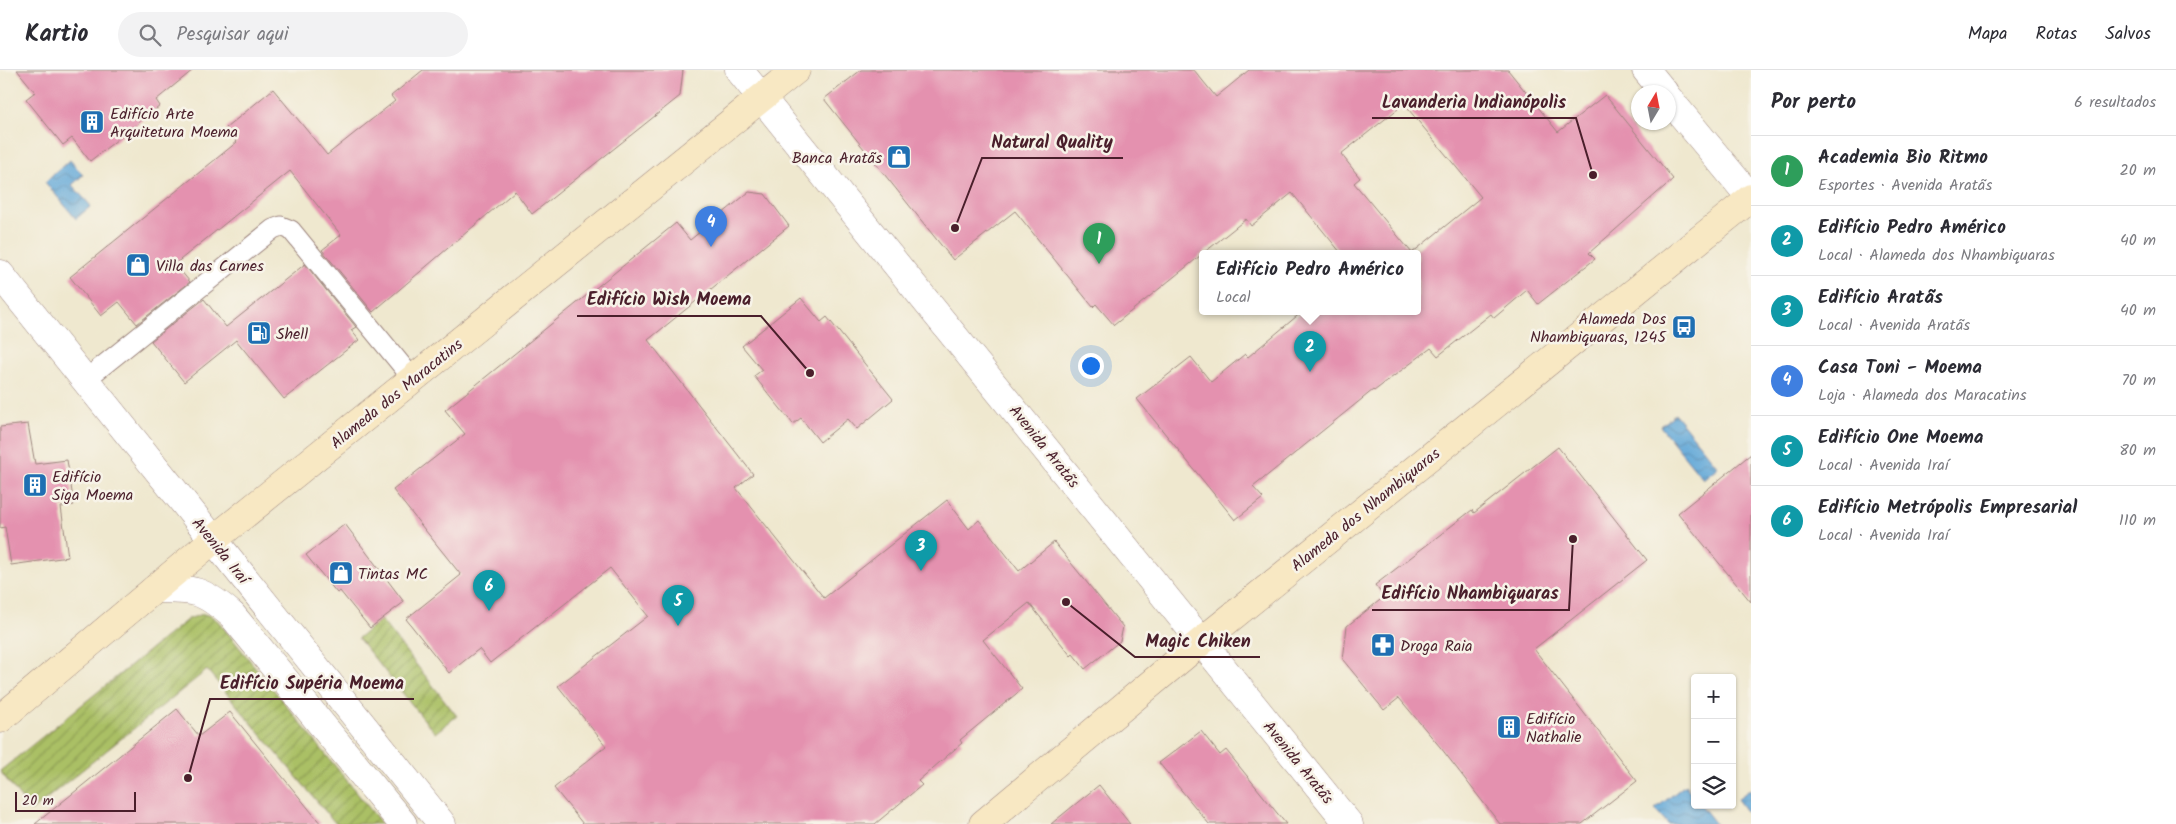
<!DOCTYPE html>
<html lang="pt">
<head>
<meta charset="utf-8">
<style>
  :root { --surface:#fff; --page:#f2f2f3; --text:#2b2b33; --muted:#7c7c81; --line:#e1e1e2; --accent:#1a73e8 }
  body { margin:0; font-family:Kalam,sans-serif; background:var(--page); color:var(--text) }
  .controls { position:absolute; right:15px; bottom:15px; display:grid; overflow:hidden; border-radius:5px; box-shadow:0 1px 4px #0004 }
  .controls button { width:45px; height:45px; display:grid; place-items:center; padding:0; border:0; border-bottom:1px solid var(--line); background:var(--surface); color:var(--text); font:25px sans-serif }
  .compass { position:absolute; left:1631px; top:15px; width:45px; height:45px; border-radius:50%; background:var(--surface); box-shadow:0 1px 4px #0004; rotate:10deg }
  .scale { position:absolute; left:15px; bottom:12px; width:121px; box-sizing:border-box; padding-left:5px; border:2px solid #4a1f2b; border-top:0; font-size:14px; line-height:18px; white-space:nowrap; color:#4a1f2b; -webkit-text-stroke:4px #f7f3e8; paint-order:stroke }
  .you { position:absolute; left:1090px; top:295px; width:18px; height:18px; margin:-12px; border:4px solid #fff; border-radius:50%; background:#1a73e8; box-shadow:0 0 0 8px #1a73e833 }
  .badge { display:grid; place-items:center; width:32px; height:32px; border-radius:50%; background:var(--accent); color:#fff; font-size:16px; font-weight:700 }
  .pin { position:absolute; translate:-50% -41px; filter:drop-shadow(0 1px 2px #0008) }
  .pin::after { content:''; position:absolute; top:26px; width:18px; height:15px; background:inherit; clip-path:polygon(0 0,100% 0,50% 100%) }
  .popup { position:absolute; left:1199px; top:180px; width:222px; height:65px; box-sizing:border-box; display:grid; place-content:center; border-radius:5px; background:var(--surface); filter:drop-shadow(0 1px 4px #0005); font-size:16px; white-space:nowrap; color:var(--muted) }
  .popup b { font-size:19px; color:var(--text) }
  .popup::after { content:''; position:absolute; left:50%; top:100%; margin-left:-10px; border:10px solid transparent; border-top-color:var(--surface) }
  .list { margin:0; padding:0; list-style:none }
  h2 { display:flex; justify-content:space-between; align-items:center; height:65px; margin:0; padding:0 20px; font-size:21px }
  h2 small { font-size:16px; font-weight:400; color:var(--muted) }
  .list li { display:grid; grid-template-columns:32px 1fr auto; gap:15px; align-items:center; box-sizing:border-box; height:70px; padding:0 20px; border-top:1px solid var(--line) }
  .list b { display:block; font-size:19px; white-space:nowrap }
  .list p { margin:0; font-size:16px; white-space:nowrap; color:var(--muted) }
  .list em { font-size:16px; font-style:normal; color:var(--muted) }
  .icon { flex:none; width:28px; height:28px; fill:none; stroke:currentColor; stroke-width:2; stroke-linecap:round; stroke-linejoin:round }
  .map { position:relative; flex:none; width:1751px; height:754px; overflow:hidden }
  header { display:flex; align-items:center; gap:30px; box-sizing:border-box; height:70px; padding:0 25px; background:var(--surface); border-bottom:1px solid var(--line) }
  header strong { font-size:24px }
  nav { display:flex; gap:28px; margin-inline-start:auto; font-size:18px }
  .search { width:350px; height:45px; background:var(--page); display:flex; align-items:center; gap:12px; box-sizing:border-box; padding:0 18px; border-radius:28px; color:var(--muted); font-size:19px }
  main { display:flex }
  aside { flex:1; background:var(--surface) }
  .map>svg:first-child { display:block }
  .garden { fill:url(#garden-furrows); stroke:#7a7048 }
  .water { fill:url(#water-waves); stroke:#566482 }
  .building { fill:#e491af; fill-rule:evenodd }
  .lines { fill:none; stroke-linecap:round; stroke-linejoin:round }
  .lane-casing { stroke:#9c847d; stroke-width:21 }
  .street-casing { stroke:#9c847d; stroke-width:29 }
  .secondary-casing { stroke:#9c847d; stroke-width:29 }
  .lane { stroke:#fff; stroke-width:19 }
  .street { stroke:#fff; stroke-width:28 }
  .secondary { stroke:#f8e8c3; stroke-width:28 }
  .labels { text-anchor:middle; stroke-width:5; stroke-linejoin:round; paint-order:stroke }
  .poi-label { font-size:16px; fill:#4a1f2b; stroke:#f7f3e8; text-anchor:start }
  .street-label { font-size:16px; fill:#4a1f2b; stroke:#f7f3e8 }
  .leader { fill:none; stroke:#4a1f2b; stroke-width:2 }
  .callout-dot { fill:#4a1f2b; stroke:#f7f3e8; stroke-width:2 }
  .callout-label { font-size:18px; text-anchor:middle; font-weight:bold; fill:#4a1f2b; stroke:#f7f3e8; stroke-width:5; stroke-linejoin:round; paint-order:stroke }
</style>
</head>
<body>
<header>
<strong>Kartio</strong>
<div class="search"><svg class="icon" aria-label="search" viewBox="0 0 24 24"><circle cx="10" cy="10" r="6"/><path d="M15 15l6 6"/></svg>Pesquisar aqui</div>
<nav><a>Mapa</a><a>Rotas</a><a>Salvos</a></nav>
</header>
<main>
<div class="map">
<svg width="1751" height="754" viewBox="0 0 1751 754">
  <defs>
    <pattern id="garden-furrows" width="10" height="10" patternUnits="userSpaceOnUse" patternTransform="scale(1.25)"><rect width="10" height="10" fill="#aac065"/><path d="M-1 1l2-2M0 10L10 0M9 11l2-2" fill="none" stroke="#8c9b53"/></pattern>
    <pattern id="water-waves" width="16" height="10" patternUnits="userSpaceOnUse" patternTransform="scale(1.25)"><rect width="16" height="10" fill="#62a8d8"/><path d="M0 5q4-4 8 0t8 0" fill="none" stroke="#5388af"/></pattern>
  </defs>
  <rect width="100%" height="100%" fill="#f7f3e8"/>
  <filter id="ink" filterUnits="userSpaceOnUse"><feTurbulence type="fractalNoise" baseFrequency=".02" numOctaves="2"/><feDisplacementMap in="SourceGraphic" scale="10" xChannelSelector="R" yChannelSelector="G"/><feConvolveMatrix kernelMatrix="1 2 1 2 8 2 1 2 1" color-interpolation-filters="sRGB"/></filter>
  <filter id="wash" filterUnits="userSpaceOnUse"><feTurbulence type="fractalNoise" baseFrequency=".0096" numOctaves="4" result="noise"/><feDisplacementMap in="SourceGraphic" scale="20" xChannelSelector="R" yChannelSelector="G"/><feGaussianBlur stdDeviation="1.12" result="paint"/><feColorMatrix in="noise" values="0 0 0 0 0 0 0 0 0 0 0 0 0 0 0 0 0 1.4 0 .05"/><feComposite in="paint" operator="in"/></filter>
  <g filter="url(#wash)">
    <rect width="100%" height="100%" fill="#efe8cf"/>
    <g class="garden">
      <path d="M203 544 211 546 218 551 382 754H336L207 600 31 741 0 701 188 549Z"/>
      <path d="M381 550 457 646 435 663 358 568Z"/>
    </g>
    <g class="water">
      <path d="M70 90 83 105 72 115 91 136 76 149 45 112Z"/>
      <path d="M1675 344 1718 397 1703 409 1660 356Z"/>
      <path d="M1685 715 1695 728V735H1701L1716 754H1668L1655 739Z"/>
      <path d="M1751 719V748L1737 729Z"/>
    </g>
    <g id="blocks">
      <g class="building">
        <path d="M17 0H193L156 30 160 36 90 91 72 68 63 75 26 29 35 22Z"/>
        <path d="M423 0H683L680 26 532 144 515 121 373 242 322 180 341 165 290 101 175 194 190 212 137 254 119 232 101 246 70 207 237 72 226 58 273 19 327 85 395 31 391 26Z"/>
        <path d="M861 0H1194L1216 27 1249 0H1508L1558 62 1605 25 1673 109 1589 183 1595 189 1538 234 1527 220 1494 248 1491 244 1438 286 1431 278 1374 321 1373 320 1253 417 1263 428 1235 450 1137 329 1191 287 1211 312 1245 284 1248 287 1303 241H1418V183H1341L1292 123 1251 156 1246 149 1114 255 1096 234 1093 237 1015 141 953 190 824 29ZM1404 34 1481 127 1412 183 1354 113 1360 108 1341 84Z"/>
        <path d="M749 122 765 124 789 156 648 270 753 404 736 418 824 528 947 430 969 459 979 450 1019 501 1054 472 1123 557 1120 571 1085 599 1073 584 1071 586 1029 533 983 570 1022 619 960 670 962 673 918 711 922 715 875 754H583L554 718 606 676 558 616 648 546 610 498 490 593 479 579 449 603 406 549 461 505 393 420 465 364 445 340 676 153 690 170Z"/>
        <path d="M305 194 356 257 351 260 359 270 284 329 236 270 184 312 151 271 204 229 226 257Z"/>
        <path d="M801 228 821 252 827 247 893 329 857 359 848 349 820 372 801 348 793 354 754 306 762 300 742 276Z"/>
        <path d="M28 354 35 394 67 390 74 435 61 437 68 487 11 495 5 457 0 458V357Z"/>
        <path d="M1558 377 1647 490 1534 579 1637 711 1582 754H1500L1441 678 1399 628 1384 640 1343 590 1347 556 1384 527 1375 515 1472 440 1474 443Z"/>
        <path d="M1751 384V532L1678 443Z"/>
        <path d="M345 454 404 532 370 558 340 521 337 523 306 485Z"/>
        <path d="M177 639 199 666 230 642 321 754H35Z"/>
        <path d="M1201 661 1220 685 1226 680 1286 754H1209L1159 693Z"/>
        <path d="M1099 715 1130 754H1051Z"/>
      </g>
    </g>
  </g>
  <g filter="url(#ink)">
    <use href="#blocks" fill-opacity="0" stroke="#9c847d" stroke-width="1"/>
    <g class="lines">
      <defs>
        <path id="lane" d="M85 310 273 159 281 156 291 160 413 309"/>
        <g id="street">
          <path d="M739 0 1349 754"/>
          <path d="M1646 0 1664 22"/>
          <path d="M1668 28 1751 128"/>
          <path d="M0 204 442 754"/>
          <path d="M155 519C194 519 202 519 232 545L403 754"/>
        </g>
        <g id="secondary">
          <path d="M0 649 213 470 796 0"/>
          <path d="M983 754 1202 571 1751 128"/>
        </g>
      </defs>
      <use href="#lane" class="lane-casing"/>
      <use href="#street" class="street-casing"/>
      <use href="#secondary" class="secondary-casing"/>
      <use href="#lane" class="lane"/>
      <use href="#street" class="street"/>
      <use href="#secondary" class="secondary"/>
    </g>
  </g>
  <defs>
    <symbol id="building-square" viewBox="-11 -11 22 22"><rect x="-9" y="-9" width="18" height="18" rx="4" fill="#1f6fb2" stroke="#f7f3e8"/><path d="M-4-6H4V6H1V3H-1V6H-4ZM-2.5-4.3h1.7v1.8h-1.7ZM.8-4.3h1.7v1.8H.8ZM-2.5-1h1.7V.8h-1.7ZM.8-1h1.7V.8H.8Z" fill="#fff"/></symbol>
    <symbol id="shop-square" viewBox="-11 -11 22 22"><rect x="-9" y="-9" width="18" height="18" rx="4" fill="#1f6fb2" stroke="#f7f3e8"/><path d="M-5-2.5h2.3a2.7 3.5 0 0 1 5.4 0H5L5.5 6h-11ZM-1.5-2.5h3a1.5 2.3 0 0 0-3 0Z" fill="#fff"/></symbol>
    <symbol id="bus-square" viewBox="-11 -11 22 22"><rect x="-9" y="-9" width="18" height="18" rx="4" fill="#1f6fb2" stroke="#f7f3e8"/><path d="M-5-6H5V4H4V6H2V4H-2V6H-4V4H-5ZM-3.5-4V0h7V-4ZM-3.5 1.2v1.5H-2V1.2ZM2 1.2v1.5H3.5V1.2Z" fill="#fff"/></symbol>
    <symbol id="fuel-square" viewBox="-11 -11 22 22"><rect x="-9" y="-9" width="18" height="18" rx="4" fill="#1f6fb2" stroke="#f7f3e8"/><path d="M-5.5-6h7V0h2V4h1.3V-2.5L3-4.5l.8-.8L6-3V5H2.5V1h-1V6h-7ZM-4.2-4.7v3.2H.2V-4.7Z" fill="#fff"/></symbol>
    <symbol id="pharmacy-square" viewBox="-11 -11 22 22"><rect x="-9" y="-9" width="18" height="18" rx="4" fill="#1f6fb2" stroke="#f7f3e8"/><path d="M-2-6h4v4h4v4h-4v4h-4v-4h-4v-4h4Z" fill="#fff"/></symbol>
  </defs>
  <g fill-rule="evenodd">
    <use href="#building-square" x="78" y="38" width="28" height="28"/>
    <use href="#shop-square" x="885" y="73" width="28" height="28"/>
    <use href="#shop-square" x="124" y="181" width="28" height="28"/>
    <use href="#bus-square" x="1670" y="243" width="28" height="28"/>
    <use href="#fuel-square" x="245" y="249" width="28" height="28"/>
    <use href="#building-square" x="21" y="401" width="28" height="28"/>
    <use href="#shop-square" x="327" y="489" width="28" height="28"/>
    <use href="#pharmacy-square" x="1369" y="561" width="28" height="28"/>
    <use href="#building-square" x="1495" y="643" width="28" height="28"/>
  </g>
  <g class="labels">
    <g class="poi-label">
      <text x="110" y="49">Edifício Arte<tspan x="110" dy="18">Arquitetura Moema</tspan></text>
      <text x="882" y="93" text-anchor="end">Banca Aratãs</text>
      <text x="156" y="201">Villa das Carnes</text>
      <text x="1666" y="254" text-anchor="end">Alameda Dos<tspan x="1666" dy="18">Nhambiquaras, 1245</tspan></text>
      <text x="276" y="269">Shell</text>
      <text x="52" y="412">Edifício<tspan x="52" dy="18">Siga Moema</tspan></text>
      <text x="358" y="509">Tintas MC</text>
      <text x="1400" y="581">Droga Raia</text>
      <text x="1526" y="654">Edifício<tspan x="1526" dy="18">Nathalie</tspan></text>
    </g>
    <g class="street-label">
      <text transform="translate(396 323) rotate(-39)" y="6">Alameda dos Maracatins</text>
      <text transform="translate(1045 376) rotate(51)" y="6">Avenida Aratãs</text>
      <text transform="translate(1365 439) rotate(-39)" y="6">Alameda dos Nhambiquaras</text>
      <text transform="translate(221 480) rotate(51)" y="6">Avenida Iraí</text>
      <text transform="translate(1299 692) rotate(51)" y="6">Avenida Aratãs</text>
    </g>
  </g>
  <path class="leader" d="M1593 105L1576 48H1372M955 158L982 88H1123M810 303L761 246H577M1573 469L1569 540H1372M1066 532L1135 587H1260M188 708L210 629H414"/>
  <g class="callout-dot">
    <circle cx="1593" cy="105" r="5"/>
    <circle cx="955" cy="158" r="5"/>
    <circle cx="810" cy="303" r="5"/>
    <circle cx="1573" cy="469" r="5"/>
    <circle cx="1066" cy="532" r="5"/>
    <circle cx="188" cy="708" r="5"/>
  </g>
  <g class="callout-label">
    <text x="1474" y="38">Lavanderia Indianópolis</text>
    <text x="1052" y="78">Natural Quality</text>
    <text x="669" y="235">Edifício Wish Moema</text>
    <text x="1470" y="529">Edifício Nhambiquaras</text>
    <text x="1198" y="577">Magic Chiken</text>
    <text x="312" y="619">Edifício Supéria Moema</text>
  </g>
</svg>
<div class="controls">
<button>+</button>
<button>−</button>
<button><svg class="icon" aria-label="layers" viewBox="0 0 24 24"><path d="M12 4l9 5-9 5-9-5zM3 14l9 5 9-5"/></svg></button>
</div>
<svg class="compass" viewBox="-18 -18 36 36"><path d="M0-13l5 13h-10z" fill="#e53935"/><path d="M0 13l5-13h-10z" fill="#7c7c81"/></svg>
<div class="scale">20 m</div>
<div class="you"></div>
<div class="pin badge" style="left:1099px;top:194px;background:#2e9e5b">1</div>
<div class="pin badge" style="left:1310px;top:302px;background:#0f9aa8">2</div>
<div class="popup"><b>Edifício Pedro Américo</b>Local</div>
<div class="pin badge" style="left:921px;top:501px;background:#0f9aa8">3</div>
<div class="pin badge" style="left:711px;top:177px;background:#3f7fe0">4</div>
<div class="pin badge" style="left:678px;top:556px;background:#0f9aa8">5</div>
<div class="pin badge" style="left:489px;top:541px;background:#0f9aa8">6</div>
</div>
<aside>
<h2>Por perto<small>6 resultados</small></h2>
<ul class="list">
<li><span class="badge" style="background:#2e9e5b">1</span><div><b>Academia Bio Ritmo</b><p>Esportes · Avenida Aratãs</p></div><em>20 m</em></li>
<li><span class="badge" style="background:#0f9aa8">2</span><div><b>Edifício Pedro Américo</b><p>Local · Alameda dos Nhambiquaras</p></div><em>40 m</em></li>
<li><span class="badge" style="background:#0f9aa8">3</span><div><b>Edifício Aratãs</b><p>Local · Avenida Aratãs</p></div><em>40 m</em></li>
<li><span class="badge" style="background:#3f7fe0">4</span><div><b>Casa Toni - Moema</b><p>Loja · Alameda dos Maracatins</p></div><em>70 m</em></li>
<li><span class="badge" style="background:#0f9aa8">5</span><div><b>Edifício One Moema</b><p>Local · Avenida Iraí</p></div><em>80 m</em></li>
<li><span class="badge" style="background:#0f9aa8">6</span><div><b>Edifício Metrópolis Empresarial</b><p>Local · Avenida Iraí</p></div><em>110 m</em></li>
</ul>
</aside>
</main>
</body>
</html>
